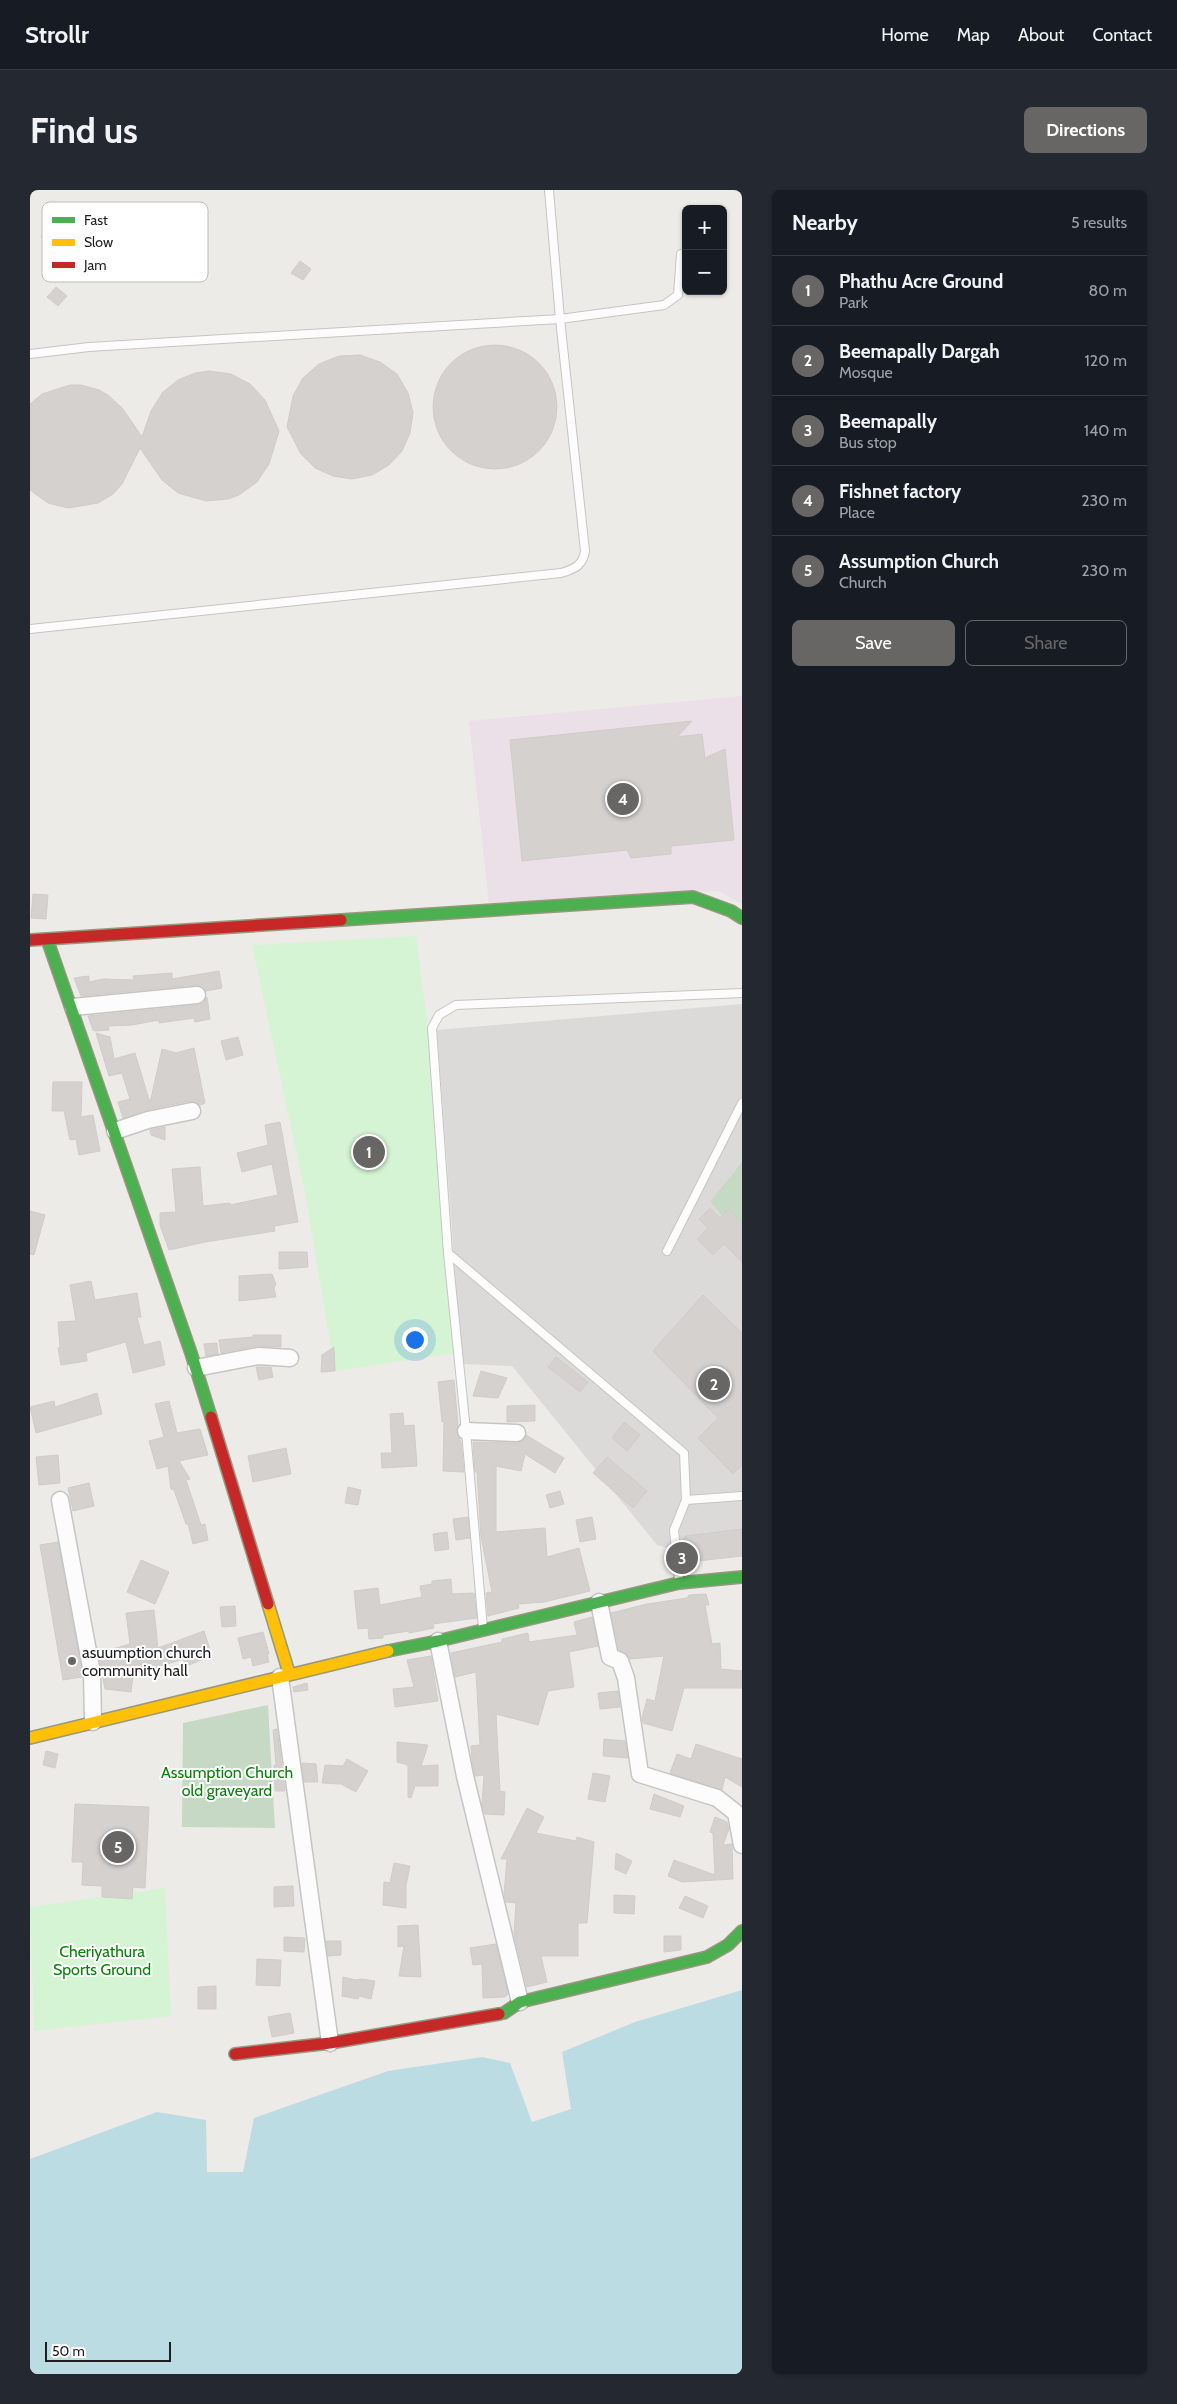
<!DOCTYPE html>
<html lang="en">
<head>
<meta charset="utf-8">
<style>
  :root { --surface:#171b24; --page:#242831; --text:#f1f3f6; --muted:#9ea1a6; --line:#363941; --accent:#676665 }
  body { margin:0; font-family:Cabin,sans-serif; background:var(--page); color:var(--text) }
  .controls { position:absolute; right:15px; top:15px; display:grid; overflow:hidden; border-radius:8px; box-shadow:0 1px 4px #0004 }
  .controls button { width:45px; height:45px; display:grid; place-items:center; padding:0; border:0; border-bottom:1px solid var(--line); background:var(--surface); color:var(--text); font:25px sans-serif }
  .scale { position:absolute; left:15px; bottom:12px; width:126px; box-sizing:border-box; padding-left:5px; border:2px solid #1f1f1f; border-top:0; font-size:14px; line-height:18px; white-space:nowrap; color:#1f1f1f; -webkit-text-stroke:4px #fff; paint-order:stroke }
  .you { position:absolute; left:384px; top:1149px; width:18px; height:18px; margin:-12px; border:4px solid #fff; border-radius:50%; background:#1a73e8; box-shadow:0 0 0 8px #1a73e833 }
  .badge { display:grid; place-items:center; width:32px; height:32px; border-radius:50%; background:var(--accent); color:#fff; font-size:16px; font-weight:700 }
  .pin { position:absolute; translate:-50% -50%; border:2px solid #fff; box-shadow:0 1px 5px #0006 }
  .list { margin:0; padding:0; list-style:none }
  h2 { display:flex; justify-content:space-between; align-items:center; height:65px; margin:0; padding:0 20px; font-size:21px }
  h2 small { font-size:16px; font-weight:400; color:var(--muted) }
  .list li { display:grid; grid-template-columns:32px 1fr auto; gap:15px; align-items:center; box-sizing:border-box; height:70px; padding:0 20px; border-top:1px solid var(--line) }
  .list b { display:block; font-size:19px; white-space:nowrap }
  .list p { margin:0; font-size:16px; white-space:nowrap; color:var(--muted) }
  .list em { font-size:16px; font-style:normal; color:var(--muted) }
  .actions { display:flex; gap:10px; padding:15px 20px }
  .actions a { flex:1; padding:11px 0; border:1px solid var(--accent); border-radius:8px; text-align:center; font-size:18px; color:var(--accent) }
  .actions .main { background:var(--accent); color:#fff }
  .map { position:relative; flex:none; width:712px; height:2184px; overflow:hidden; border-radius:8px }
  header { display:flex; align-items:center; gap:30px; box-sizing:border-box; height:70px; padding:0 25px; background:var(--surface); border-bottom:1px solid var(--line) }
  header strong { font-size:24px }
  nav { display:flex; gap:28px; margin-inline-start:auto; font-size:18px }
  .intro { display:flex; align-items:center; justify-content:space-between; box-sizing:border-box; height:120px; padding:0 30px }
  h1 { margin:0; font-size:35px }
  .button { padding:12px 22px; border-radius:8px; background:var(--accent); color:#fff; font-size:18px; font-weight:700 }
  main { display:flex; gap:30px; padding:0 30px }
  aside { flex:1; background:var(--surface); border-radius:8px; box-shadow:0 1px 4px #0004 }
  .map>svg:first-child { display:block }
  .industrial { fill:#ebe0e7 }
  .religious { fill:#dbdad9 }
  .cemetery { fill:#c6d9c5 }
  .park { fill:#d5f4d3 }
  .water { fill:#bbdce2 }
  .building { fill:#d4d1cf; stroke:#d0ccc9 }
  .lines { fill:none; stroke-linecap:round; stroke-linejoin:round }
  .lane-casing { stroke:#c6c5c4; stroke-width:10 }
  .street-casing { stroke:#c6c5c4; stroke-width:19 }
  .fast-casing { stroke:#98977f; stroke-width:14 }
  .slow-casing { stroke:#98977f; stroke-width:14 }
  .jam-casing { stroke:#98977f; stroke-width:14 }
  .lane { stroke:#fcfcfc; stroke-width:8 }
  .street { stroke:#fcfcfc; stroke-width:16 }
  .fast { stroke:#4caf50; stroke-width:11 }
  .slow { stroke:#ffc107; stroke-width:11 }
  .jam { stroke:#c62828; stroke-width:11 }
  .poi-dot { fill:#676665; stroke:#fff; stroke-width:2 }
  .labels { text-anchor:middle; stroke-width:4; stroke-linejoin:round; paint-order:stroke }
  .poi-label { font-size:16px; fill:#1f1f1f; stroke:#fff; text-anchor:start }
  .park-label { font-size:16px; fill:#09810a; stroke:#fff }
  .key { fill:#fff; stroke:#bcbcbc; stroke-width:1 }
  .key-label { font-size:14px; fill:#1f1f1f }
</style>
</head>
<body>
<header>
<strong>Strollr</strong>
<nav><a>Home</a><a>Map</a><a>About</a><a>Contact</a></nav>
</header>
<div class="intro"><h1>Find us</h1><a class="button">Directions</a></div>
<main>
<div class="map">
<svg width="712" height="2184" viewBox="0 0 712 2184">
  <rect width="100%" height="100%" fill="#edebe8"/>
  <path class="industrial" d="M712 506V714L688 701 459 714 439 531Z"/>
  <path class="religious" d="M712 814V972L680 1011 712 1052V1362L662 1365 627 1355 482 1176 432 1174 407 840Z"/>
  <g class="cemetery">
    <path d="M712 972V1052L680 1011Z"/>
    <path d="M238 1515 245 1638 152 1637 153 1533Z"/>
  </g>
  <g class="park">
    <path d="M386 746 408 916 425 1163 305 1181 276 1008 222 755Z"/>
    <path d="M135 1698 141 1826 4 1841 0 1717Z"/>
  </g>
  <path class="water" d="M712 1800V2184H0V1969L127 1922 176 1930 177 1982H213L224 1928 358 1881 452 1867 480 1873 502 1932 541 1919 532 1862 605 1832Z"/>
  <g class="building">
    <path d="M19 36 30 45 23 56 11 47Z"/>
    <path d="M270 71 281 79 273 90 261 83Z"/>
    <path d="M26 97 37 106 28 116 17 107Z"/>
    <circle cx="465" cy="217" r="62"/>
    <path d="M330 165 350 172 367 184 378 203 383 223 380 243 372 261 359 275 342 285 322 289 303 286 285 278 271 264 257 237 263 206 273 188 289 174 309 166Z"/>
    <path d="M179 181 201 184 220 194 235 210 249 241 239 274 227 292 209 305 198 309 176 311 148 303 132 290 110 258 92 294 83 304 68 313 38 318 18 313 0 300V214L12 204 40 195H51L69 200 78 205 93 219 112 247 121 221 133 202 148 190 165 183Z"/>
    <path d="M662 531 647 547 672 544 675 568 695 559 704 650 641 656V664L601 668 597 660 492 671 480 550Z"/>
    <path d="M3 704 18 705 16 729 1 728Z"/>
    <path d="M189 781 192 798 176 801 172 796 166 795 51 806 44 788 59 786V792L73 789 104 790 103 786 142 783V789Z"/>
    <path d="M177 807 180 829 165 832 164 828 129 833V830L102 835 78 836 79 840 65 841 63 840 58 826 168 815 173 813Z"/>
    <path d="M66 843 80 847 84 869 105 863 120 913 132 859 146 863 164 858 175 913 170 915 160 911 116 920 93 928 88 912 100 909 92 883 79 886Z"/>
    <path d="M208 847 213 865 196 870 191 851Z"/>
    <path d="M23 892H52L51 927 63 925 70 961 49 965 46 949 40 950 34 921H22Z"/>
    <path d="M250 932 268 1032 244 1036 245 1041 175 1052 139 1060 130 1035V1023L146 1022 142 979 170 977 173 1016 200 1013V1015L248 1005 242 974 212 982 207 963 238 955 235 935Z"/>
    <path d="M135 937V950L121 945 120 940Z"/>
    <path d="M680 1018 690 1028 699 1019 712 1033V1072L694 1054 683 1065 667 1049 678 1038 669 1029Z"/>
    <path d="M0 1021 15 1025 4 1065 0 1064Z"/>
    <path d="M249 1062H277L278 1077 249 1079Z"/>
    <path d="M242 1084 246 1094 244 1098 246 1107 209 1111V1086Z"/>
    <path d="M61 1091 65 1110 107 1103 111 1127H107L114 1155 130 1151 135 1175 103 1183 96 1152 56 1163 57 1171 31 1175 28 1158H30L28 1132 46 1131 40 1095Z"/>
    <path d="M673 1105 712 1143V1275L703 1284 668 1248 688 1228 623 1161Z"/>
    <path d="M223 1145H251V1157L226 1156 191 1163 189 1150 223 1147Z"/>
    <path d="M187 1153 188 1164 176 1166 174 1154Z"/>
    <path d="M304 1157 305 1181 291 1182 292 1165Z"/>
    <path d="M526 1167 558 1192 550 1202 518 1177Z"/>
    <path d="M226 1177H241L243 1187 229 1190Z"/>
    <path d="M451 1181 477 1188 468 1208 443 1206Z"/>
    <path d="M424 1190 428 1235 426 1241 431 1252 434 1282 413 1281 414 1232H412L408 1192Z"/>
    <path d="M67 1203 72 1224 6 1243 0 1217 24 1211 25 1217Z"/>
    <path d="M139 1211 147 1243 170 1239 178 1265 149 1271 160 1289 156 1290 171 1335 175 1334 178 1350 163 1354 158 1334H156L144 1300 141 1299 138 1276 127 1279 119 1251 134 1247 125 1214Z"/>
    <path d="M505 1215V1231L477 1232V1216Z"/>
    <path d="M373 1223 374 1236 384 1235 387 1276 352 1278 351 1263H362L360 1224Z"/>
    <path d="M594 1232 610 1245 597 1261 582 1248Z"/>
    <path d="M496 1245 534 1268 525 1283 495 1264 491 1281 466 1276V1342L515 1338 517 1367 549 1358 560 1401 514 1412 488 1414 489 1418 458 1426 456 1403 462 1402 451 1347 447 1282H445L443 1252 487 1253 492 1252Z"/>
    <path d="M256 1258 261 1284 223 1292 218 1266Z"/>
    <path d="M28 1265 30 1293 9 1295 6 1267Z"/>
    <path d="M577 1267 617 1301 603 1318 563 1283Z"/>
    <path d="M59 1293 64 1316 43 1321 38 1298Z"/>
    <path d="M318 1297 331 1300 328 1315 315 1313Z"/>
    <path d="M530 1301 534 1314 520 1318 516 1305Z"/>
    <path d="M438 1327 440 1348 426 1350 423 1329Z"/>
    <path d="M562 1327 566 1349 550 1352 546 1330Z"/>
    <path d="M712 1339V1366L668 1371 667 1363 654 1365 655 1346Z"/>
    <path d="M417 1342 419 1359 405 1361 403 1344Z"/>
    <path d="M28 1352 52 1484V1487L33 1490 10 1355Z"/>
    <path d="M111 1370 139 1382 125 1414 97 1402Z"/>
    <path d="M421 1389 422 1404 444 1403 447 1428 403 1434 404 1438 379 1443V1441L353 1445V1448L339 1449 338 1438 328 1439 324 1401 348 1398 350 1415 392 1407 390 1396 402 1394V1391Z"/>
    <path d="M676 1404 679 1415H675L682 1454 690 1453 691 1479 712 1481V1498H654L642 1541 613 1533 612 1528 617 1509 625 1511 634 1466 600 1469 597 1464 589 1460 581 1423 617 1414 657 1408 659 1405Z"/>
    <path d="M205 1416 206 1436 192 1437 190 1417Z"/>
    <path d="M124 1420 128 1458 174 1441 182 1466 156 1476 153 1469 103 1485 101 1502 75 1499 68 1463 100 1454 96 1423Z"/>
    <path d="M562 1427 568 1456 539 1462 544 1497 518 1501 508 1535 466 1524 470 1601 475 1602 474 1625 455 1624 452 1614 454 1585 445 1586 442 1570 441 1556 450 1555 446 1482 425 1487 421 1463 472 1452V1449L498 1443 499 1452 547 1445 544 1432Z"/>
    <path d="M233 1442 239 1464H237L239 1472 223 1476 221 1467 213 1469 208 1448Z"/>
    <path d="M401 1466 408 1511 365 1517 363 1499 384 1497 377 1470Z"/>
    <path d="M277 1493 278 1500 264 1502 263 1497Z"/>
    <path d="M588 1501 590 1517 570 1519 568 1503Z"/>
    <path d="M247 1539 255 1601H245L244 1575H246L243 1540Z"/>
    <path d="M574 1549 595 1551 598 1568 573 1566Z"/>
    <path d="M367 1552 398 1555 391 1576 408 1575V1596H385L381 1608 378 1607V1575L367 1572Z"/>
    <path d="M666 1554 712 1569V1597L695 1587 692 1600 640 1583 647 1564 661 1569Z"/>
    <path d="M16 1561 28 1564 25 1578 13 1575Z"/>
    <path d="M317 1569 338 1581 326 1602 311 1594 292 1593 295 1575 313 1576Z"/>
    <path d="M272 1573 286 1574 288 1592H274Z"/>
    <path d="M563 1583 580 1586 575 1612 558 1609Z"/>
    <path d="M624 1604 654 1616 650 1627 620 1619Z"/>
    <path d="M45 1614 119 1617 115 1698 103 1697 102 1709 72 1707V1696L52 1695 53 1672H42Z"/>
    <path d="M497 1618 514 1627 506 1643 546 1651 547 1647 564 1652 557 1733H548V1766H511L517 1792 497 1797 484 1744 486 1713 476 1712 474 1704 477 1669H471Z"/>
    <path d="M685 1627 697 1632 699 1639 693 1655 702 1654 703 1689 652 1692 638 1686 644 1670 685 1685 683 1643 680 1642Z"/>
    <path d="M586 1663 602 1671 596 1684 585 1679Z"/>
    <path d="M364 1673 380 1676 376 1695V1718L353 1715 354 1692 360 1693Z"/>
    <path d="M263 1696 264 1716 244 1717V1697Z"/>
    <path d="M584 1705 605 1706 604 1724 584 1723Z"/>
    <path d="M655 1706 678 1716 673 1728 649 1718Z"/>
    <path d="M388 1735 391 1787 369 1786 374 1756 368 1757V1736Z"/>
    <path d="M634 1746H651V1760L634 1762Z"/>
    <path d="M254 1747 275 1748 274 1762 254 1761Z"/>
    <path d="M296 1751H311V1765L298 1766Z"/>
    <path d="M466 1754 478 1804 475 1807 453 1808 452 1774 443 1775 440 1758Z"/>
    <path d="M227 1769 251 1770 250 1796 226 1795Z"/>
    <path d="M313 1787 326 1790 332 1789 345 1791 341 1809 329 1806 328 1809 312 1806Z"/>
    <path d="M186 1796V1819H168V1797Z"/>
    <path d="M260 1823 264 1843 242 1847 238 1827Z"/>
  </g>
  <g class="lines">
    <defs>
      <g id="lane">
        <path d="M0 164 59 157 530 129 634 115 648 105 651 64"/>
        <path d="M0 439 531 383C545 379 553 375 555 361L530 129 519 0"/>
        <path d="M637 1061 712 913"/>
        <path d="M418 1063 654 1263 656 1310 712 1306"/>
        <path d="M649 1390 644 1340 656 1310"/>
        <path d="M453 1438 436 1241 418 1063 402 838 409 825 426 815 712 803"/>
      </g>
      <g id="street">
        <path d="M43 817 167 805"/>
        <path d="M85 941 118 930 162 921"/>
        <path d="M166 1178 228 1166 260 1168"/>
        <path d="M436 1241 487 1243"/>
        <path d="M30 1310 62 1483 63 1532"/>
        <path d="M569 1412 580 1467 590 1471 596 1488 610 1584 687 1608 706 1623 712 1655"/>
        <path d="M408 1451 435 1586 490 1812"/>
        <path d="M250 1487 300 1853"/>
      </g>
      <g id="fast">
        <path d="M311 730 663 707 701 721 712 728"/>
        <path d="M17 749 161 1163 181 1227"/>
        <path d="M358 1461 408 1451 649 1393 712 1387"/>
        <path d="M469 1824 474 1823 490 1812 677 1767 698 1755 712 1741"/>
      </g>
      <g id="slow">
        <path d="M238 1414 259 1483"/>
        <path d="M0 1548 358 1461"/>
      </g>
      <g id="jam">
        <path d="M0 750 311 730"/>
        <path d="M181 1227 238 1414"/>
        <path d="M205 1864 300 1853 469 1824"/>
      </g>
    </defs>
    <use href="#lane" class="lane-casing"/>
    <use href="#street" class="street-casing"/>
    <use href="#fast" class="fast-casing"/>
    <use href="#slow" class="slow-casing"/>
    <use href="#jam" class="jam-casing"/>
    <use href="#lane" class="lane"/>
    <use href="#street" class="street"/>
    <use href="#fast" class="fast"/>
    <use href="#slow" class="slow"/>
    <use href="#jam" class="jam"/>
  </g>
  <circle class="poi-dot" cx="42" cy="1471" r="5"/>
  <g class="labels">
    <g class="poi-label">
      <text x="52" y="1468">asuumption church<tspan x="52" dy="18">community hall</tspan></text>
    </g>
    <g class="park-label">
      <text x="197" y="1588">Assumption Church<tspan x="197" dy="18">old graveyard</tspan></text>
      <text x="72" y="1767">Cheriyathura<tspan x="72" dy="18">Sports Ground</tspan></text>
    </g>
  </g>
  <rect x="12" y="12" width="166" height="80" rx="8" class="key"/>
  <rect x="22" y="27" width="23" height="6" fill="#4caf50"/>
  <rect x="22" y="49" width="23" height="7" fill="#ffc107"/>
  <rect x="22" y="72" width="23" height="6" fill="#c62828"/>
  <g class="key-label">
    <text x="54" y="35">Fast</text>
    <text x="54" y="57">Slow</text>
    <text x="54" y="80">Jam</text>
  </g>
</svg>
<div class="controls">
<button>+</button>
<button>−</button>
</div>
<div class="scale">50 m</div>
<div class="you"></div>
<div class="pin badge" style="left:339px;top:962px">1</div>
<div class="pin badge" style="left:684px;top:1194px">2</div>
<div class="pin badge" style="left:652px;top:1368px">3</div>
<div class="pin badge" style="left:593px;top:609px">4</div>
<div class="pin badge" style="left:88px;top:1657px">5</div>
</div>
<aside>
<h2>Nearby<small>5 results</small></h2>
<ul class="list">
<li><span class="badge">1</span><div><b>Phathu Acre Ground</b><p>Park</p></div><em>80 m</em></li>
<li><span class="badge">2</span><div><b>Beemapally Dargah</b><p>Mosque</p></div><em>120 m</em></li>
<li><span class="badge">3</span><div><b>Beemapally</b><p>Bus stop</p></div><em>140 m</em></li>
<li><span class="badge">4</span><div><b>Fishnet factory</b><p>Place</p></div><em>230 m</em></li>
<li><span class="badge">5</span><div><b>Assumption Church</b><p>Church</p></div><em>230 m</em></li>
</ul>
<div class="actions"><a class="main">Save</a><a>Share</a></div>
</aside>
</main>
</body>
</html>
